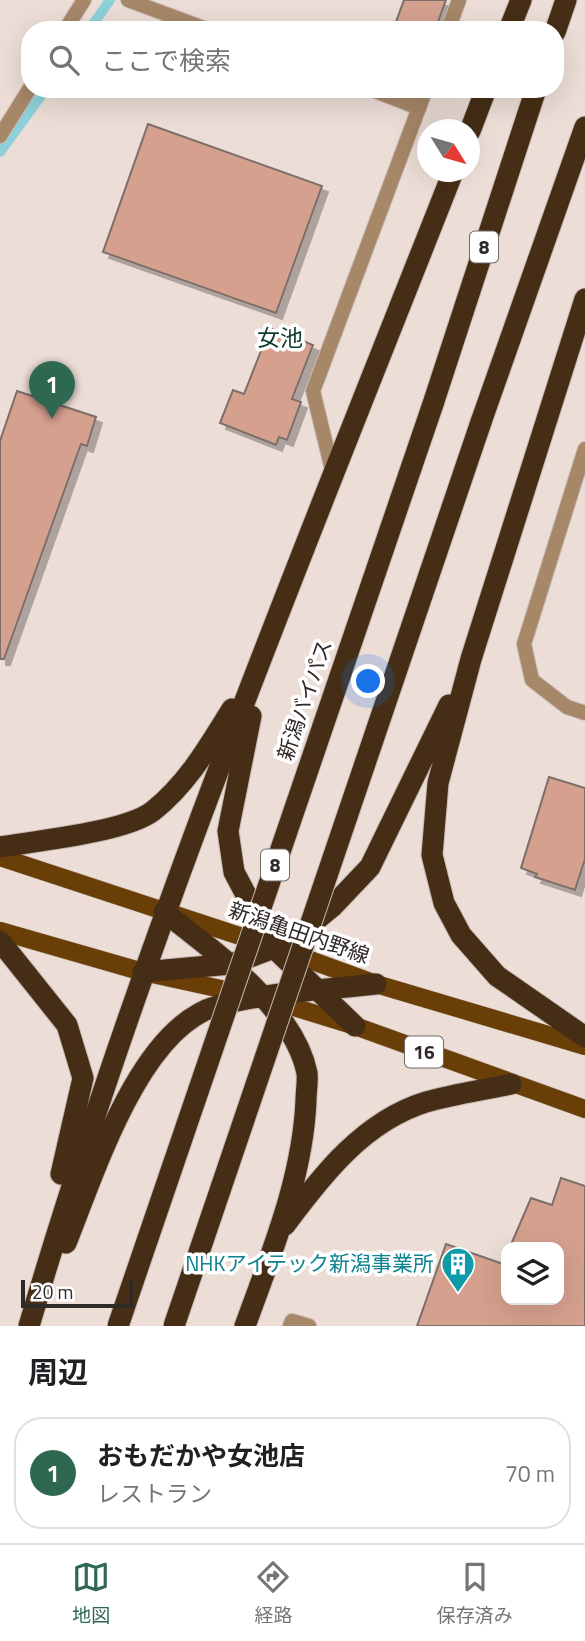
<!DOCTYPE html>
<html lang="ja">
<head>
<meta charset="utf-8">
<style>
  :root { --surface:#fff; --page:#f2f2f2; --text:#202124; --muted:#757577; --line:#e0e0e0; --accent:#2e6850 }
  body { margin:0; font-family:"Titillium Web","Noto Sans JP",sans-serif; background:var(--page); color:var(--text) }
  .controls { position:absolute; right:21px; bottom:21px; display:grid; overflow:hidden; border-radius:14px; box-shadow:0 7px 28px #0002 }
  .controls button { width:63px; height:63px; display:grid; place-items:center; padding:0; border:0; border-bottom:2px solid var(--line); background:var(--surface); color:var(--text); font:35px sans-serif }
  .compass { position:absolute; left:417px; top:119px; width:63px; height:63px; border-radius:50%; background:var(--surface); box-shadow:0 7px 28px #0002; rotate:127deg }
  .scale { position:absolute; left:21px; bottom:18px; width:112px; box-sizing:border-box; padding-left:7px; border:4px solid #2f2927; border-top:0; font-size:19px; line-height:24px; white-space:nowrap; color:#2f2927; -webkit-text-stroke:5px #fff; paint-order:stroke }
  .you { position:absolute; left:369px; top:682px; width:24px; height:24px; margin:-18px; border:5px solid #fff; border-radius:50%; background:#1a73e8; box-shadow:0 0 0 10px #1a73e833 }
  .badge { display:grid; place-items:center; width:46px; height:46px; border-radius:50%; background:var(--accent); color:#fff; font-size:23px; font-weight:700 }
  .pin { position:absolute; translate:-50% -58px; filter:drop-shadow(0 2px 4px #0008) }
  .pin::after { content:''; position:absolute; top:37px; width:24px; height:21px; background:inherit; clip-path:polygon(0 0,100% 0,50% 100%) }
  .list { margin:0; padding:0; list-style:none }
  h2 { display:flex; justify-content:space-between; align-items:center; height:91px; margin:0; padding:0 28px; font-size:30px }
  h2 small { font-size:23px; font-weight:400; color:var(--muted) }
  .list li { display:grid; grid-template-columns:46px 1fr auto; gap:21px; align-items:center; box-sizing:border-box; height:112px; margin:0 14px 14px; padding:0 14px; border:2px solid var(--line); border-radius:28px }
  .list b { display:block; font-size:26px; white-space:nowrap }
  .list p { margin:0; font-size:23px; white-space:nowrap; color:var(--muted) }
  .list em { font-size:23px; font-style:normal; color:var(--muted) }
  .icon { flex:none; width:38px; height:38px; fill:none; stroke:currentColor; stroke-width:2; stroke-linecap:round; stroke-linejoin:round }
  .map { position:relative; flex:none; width:585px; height:1326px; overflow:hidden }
  .search { position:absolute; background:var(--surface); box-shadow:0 7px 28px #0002; left:21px; right:21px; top:21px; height:77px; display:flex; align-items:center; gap:18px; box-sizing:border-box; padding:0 24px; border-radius:28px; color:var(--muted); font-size:26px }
  .sheet { height:217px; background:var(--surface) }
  nav { display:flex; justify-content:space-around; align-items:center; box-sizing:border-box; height:98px; border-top:2px solid var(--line); background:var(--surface); font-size:19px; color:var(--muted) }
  nav a { display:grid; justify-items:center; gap:4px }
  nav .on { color:var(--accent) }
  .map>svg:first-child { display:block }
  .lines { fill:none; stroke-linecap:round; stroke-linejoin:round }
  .stream { stroke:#8dd0d9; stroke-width:10 }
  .building { fill:#d5a08e; stroke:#7c6e69; stroke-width:2; filter:url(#shadow) }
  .street-casing { stroke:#c6b9b3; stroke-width:16 }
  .primary-casing { stroke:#c6b9b3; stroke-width:19 }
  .highway-casing { stroke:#c6b9b3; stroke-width:23 }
  .street { stroke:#a68768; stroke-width:14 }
  .primary { stroke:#6a3f07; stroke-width:18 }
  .highway { stroke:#452e15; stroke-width:21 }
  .highway-bridge-casing { stroke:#c6b9b3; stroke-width:23; stroke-linecap:butt }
  .highway-bridge { stroke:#452e15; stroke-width:21 }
  .labels { text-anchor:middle; stroke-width:7; stroke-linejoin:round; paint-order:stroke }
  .shield { fill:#fff; stroke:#6d6968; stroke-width:2 }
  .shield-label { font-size:19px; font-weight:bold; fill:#2f2927 }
  .street-label { font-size:21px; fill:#2f2927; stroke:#fff }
  .culture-label { font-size:21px; fill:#0d838f; stroke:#fff; text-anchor:end }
  .neighbourhood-label { font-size:23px; fill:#0e3e2c; stroke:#fff }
</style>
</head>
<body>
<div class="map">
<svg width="585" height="1326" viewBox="0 0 585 1326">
  <defs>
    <filter id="shadow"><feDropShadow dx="6" dy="6" stdDeviation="0" flood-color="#0004"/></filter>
  </defs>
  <rect width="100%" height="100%" fill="#ecddd6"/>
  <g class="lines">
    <g class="stream">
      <path d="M89 30 110 0"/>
      <path d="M0 152 46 89"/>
    </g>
  </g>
  <g class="building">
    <path d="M404 0H446L435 30H393Z"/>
    <path d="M148 124 322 186 276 313 103 252Z"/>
    <path d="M270 328 313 345 292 399 301 402 287 440 279 437 276 445 220 423 233 390 244 394Z"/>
    <path d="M17 391 96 417 87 446 81 444 4 659H0V441Z"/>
    <path d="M549 777 585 788V859L575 890 535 877 537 874 521 868Z"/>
    <path d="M561 1178 585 1186V1326H417L446 1244 503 1264 506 1256V1300H559V1247H510L531 1198 552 1205Z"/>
  </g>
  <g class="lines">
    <defs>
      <g id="street">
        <path d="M128 0 209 30"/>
        <path d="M65 30 84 0"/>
        <path d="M448 30 459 0"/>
        <path d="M370 89 419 108"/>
        <path d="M0 136 30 88"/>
        <path d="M585 449 524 644 532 680 567 707 585 713"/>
        <path d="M333 474 313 391 426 89"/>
        <path d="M290 1326 292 1321 309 1326"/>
      </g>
      <g id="primary">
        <path d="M0 857 261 943"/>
        <path d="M0 931 143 972 244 994"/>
        <path d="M288 952 376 984 585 1046"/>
        <path d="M271 1000 355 1026 585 1109"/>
      </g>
      <g id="highway">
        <path d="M509 30 521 0"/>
        <path d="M555 32 566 0"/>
        <path d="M470 131 486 89"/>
        <path d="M585 299 471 659 438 783 432 855 444 903 461 935 497 976 585 1037"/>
        <path d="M433 404 536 89"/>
        <path d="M481 422 585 127"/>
        <path d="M251 716 228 831 234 872 274 948 355 1026"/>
        <path d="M0 847C36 841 126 832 153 811 188 783 209 746 232 709"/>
        <path d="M164 912C213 950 294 1008 307 1073 308 1081 306 1092 306 1100 303 1178 271 1254 245 1326"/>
        <path d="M0 941 67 1025 83 1078 61 1174"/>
        <path d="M143 972 231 964 274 948 303 931 332 907 370 867 449 705"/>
        <path d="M285 1225C322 1175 364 1121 426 1102 454 1094 483 1090 511 1084"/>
        <path d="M66 1243C94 1174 139 1028 217 1006 267 992 324 990 376 984"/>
        <path d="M29 1326C145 932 303 553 453 172"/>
      </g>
    </defs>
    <use href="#street" class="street-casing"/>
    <use href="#primary" class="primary-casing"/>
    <use href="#highway" class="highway-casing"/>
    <use href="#street" class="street"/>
    <use href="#primary" class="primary"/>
    <use href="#highway" class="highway"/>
    <defs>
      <g id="highway-bridge">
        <path d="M118 1326 433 404"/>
        <path d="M174 1326 481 422"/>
      </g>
    </defs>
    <use href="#highway-bridge" class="highway-bridge-casing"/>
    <use href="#highway-bridge" class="highway-bridge"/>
  </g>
  <defs>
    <symbol id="building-pin" viewBox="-11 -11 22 30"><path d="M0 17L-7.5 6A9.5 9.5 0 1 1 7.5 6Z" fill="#0f9aa8" stroke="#fff"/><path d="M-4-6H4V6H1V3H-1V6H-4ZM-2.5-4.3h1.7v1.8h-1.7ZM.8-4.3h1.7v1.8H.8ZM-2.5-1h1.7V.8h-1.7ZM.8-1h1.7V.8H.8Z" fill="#fff"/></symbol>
  </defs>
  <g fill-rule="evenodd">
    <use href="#building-pin" x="439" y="1245" width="38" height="52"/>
  </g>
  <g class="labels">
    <g class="shield">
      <rect x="470" y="231.5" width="28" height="31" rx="5"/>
      <rect x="261" y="849.5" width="28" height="31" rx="5"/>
      <rect x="405" y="1036.5" width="38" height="31" rx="5"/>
    </g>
    <g class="shield-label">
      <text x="484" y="254">8</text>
      <text x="275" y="872">8</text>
      <text x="424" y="1059">16</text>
    </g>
    <g class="street-label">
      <text transform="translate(305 700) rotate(-71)" y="7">新潟バイパス</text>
      <text transform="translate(299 933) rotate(19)" y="7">新潟亀田内野線</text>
    </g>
    <g class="culture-label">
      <text x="434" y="1271">NHKアイテック新潟事業所</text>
    </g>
    <g class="neighbourhood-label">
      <text x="280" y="346">女池</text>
    </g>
  </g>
</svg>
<div class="controls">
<button><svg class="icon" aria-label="layers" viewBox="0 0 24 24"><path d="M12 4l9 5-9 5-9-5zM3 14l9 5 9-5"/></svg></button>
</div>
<svg class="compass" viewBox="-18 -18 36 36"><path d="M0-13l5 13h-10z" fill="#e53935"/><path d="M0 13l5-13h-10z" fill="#757577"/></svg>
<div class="scale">20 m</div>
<div class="you"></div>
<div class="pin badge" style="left:52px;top:419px">1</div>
<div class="search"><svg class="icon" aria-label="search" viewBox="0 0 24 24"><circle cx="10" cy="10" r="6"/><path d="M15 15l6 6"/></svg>ここで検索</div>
</div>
<section class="sheet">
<h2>周辺<small></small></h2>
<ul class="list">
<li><span class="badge">1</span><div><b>おもだかや女池店</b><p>レストラン</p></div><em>70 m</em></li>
</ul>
</section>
<nav>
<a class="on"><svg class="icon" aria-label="map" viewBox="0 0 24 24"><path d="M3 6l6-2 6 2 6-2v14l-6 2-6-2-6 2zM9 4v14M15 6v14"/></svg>地図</a>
<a><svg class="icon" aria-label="directions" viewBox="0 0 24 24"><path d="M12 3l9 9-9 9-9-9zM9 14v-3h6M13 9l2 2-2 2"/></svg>経路</a>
<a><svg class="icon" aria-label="saved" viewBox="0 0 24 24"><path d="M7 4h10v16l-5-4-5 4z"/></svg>保存済み</a>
</nav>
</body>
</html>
